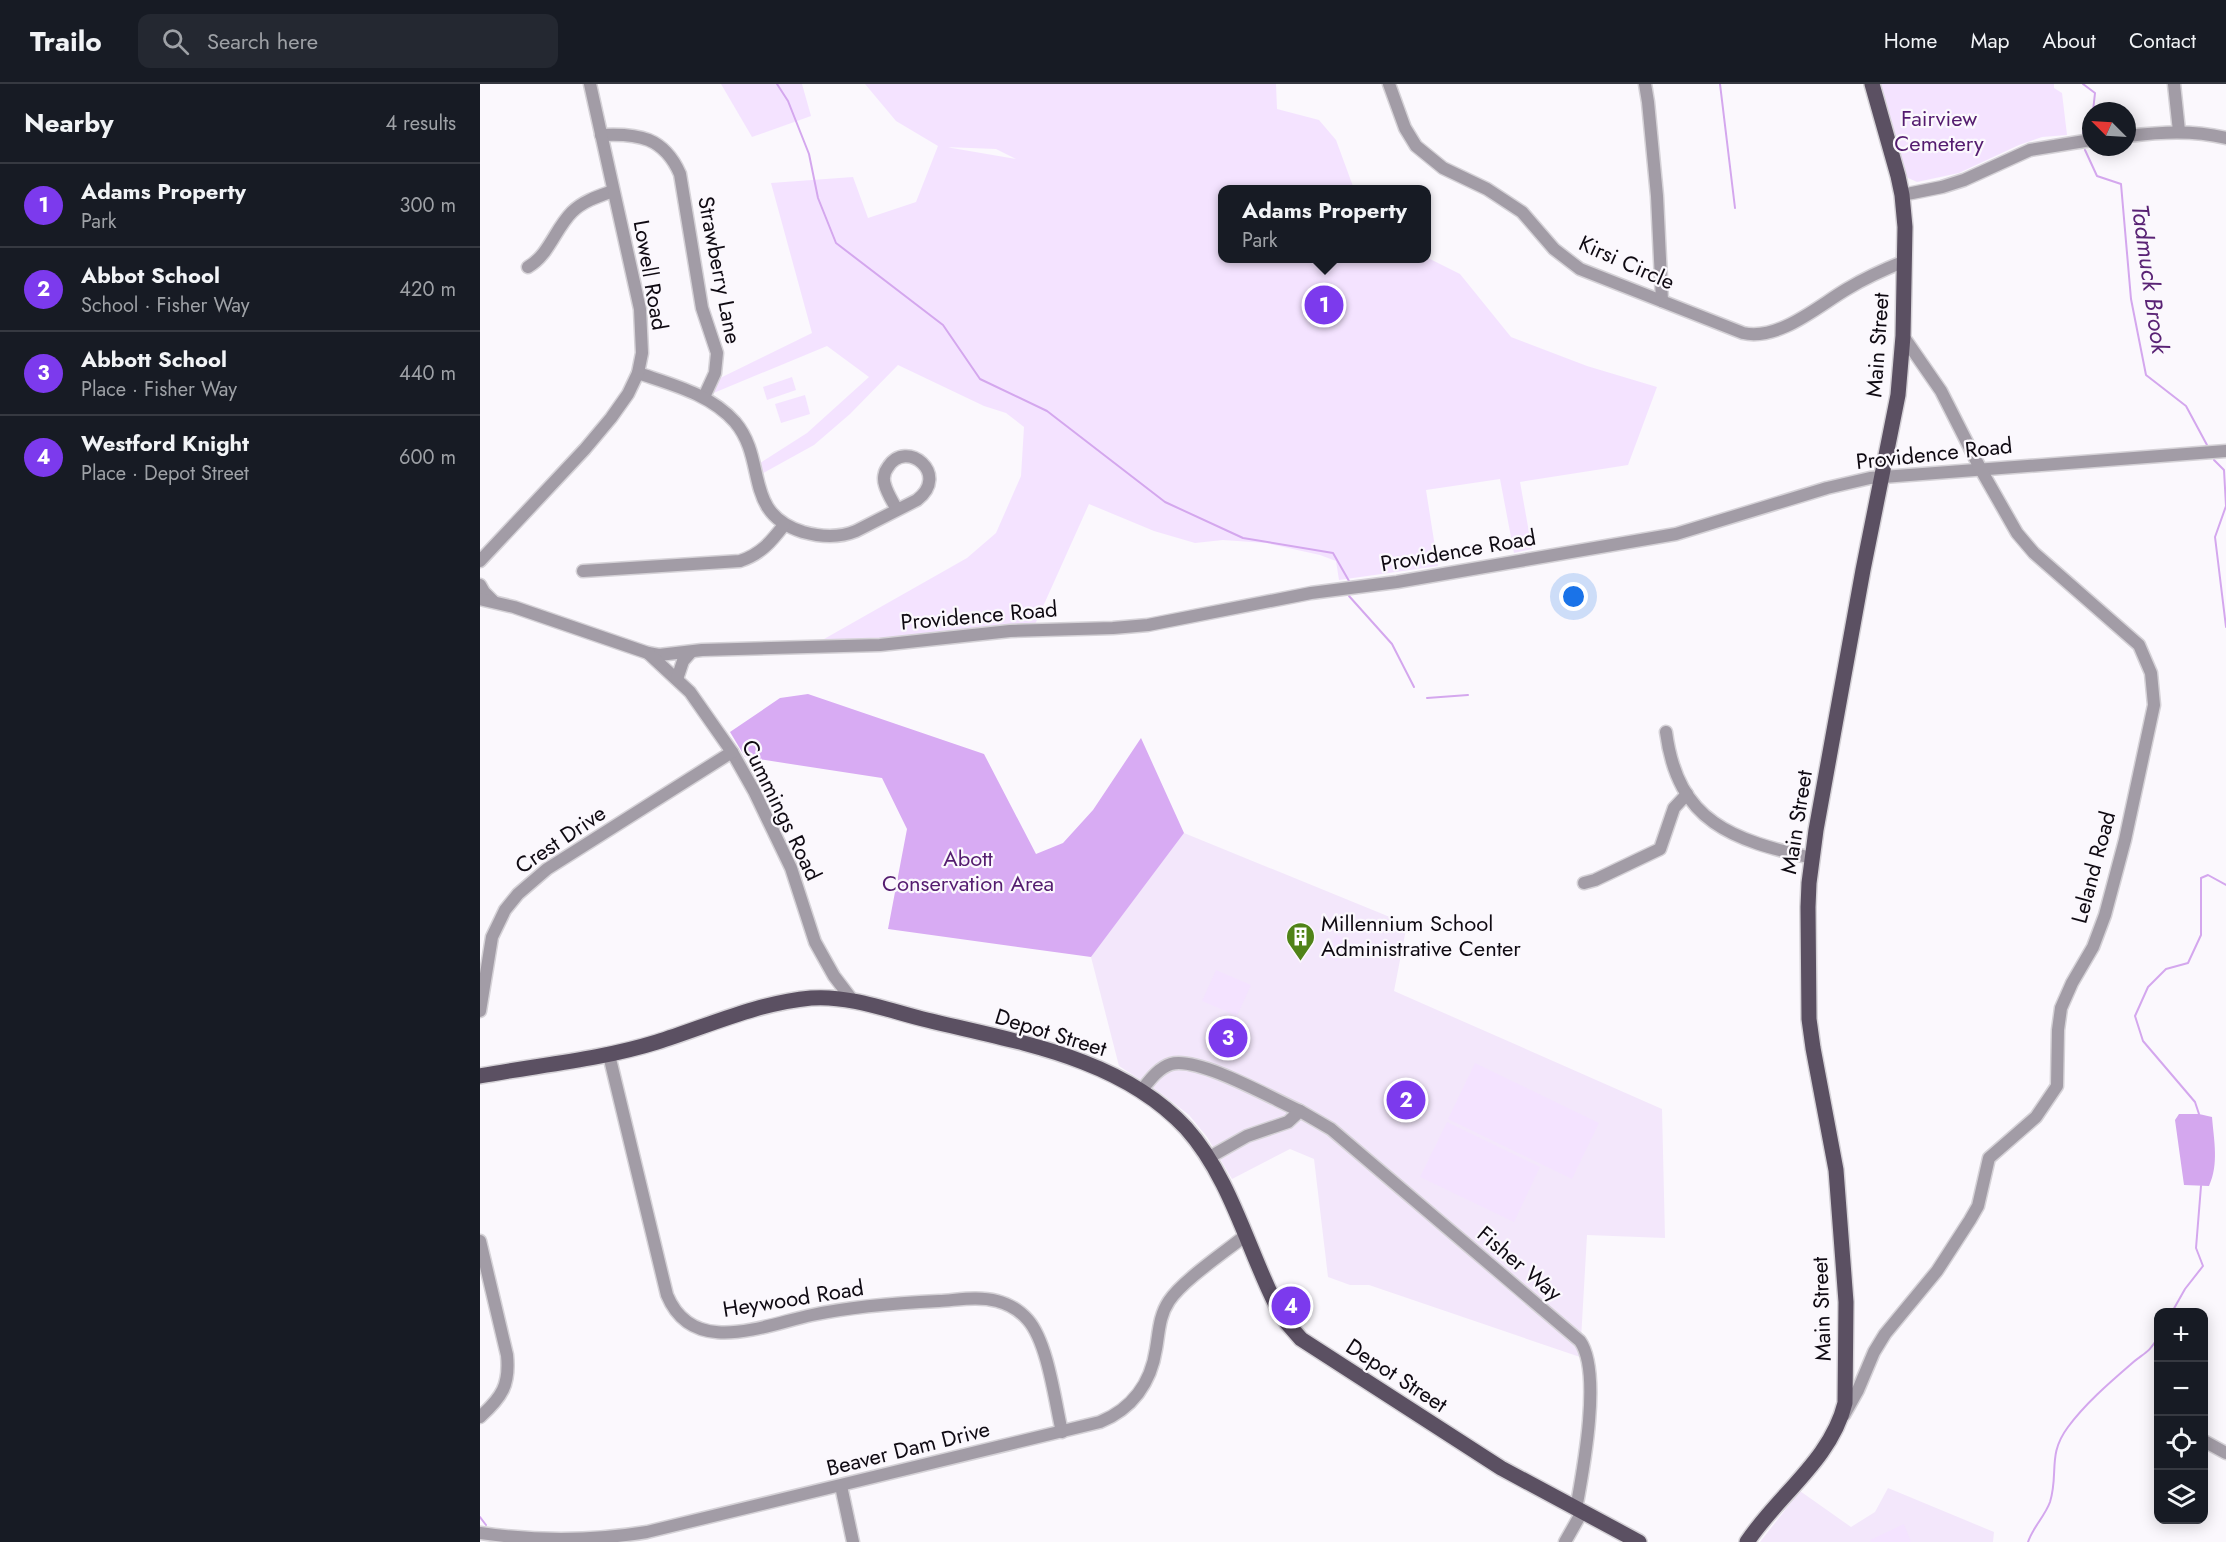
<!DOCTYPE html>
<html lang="en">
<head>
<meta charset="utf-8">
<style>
  :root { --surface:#171b24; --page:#242831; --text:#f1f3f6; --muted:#9ea1a6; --line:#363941; --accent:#7c3aed }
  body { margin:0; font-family:Jost,sans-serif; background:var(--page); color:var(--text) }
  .controls { position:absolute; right:18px; bottom:18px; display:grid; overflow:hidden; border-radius:12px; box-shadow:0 3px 15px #0003 }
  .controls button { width:54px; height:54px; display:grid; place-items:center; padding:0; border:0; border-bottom:2px solid var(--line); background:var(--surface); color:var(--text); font:30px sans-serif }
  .compass { position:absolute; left:1602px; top:18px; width:54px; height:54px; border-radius:50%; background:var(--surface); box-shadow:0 3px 15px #0003; rotate:294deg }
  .you { position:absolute; left:1094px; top:513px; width:21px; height:21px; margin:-15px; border:4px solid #fff; border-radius:50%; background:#1a73e8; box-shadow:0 0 0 9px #1a73e833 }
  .badge { display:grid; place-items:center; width:39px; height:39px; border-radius:50%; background:var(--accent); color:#fff; font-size:20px; font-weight:700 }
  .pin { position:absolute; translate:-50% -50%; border:3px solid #fff; box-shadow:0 2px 6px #0006 }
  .popup { position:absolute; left:738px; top:101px; width:213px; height:78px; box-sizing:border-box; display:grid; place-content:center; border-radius:12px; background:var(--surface); filter:drop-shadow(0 2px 4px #0005); font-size:20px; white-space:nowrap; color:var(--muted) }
  .popup b { font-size:22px; color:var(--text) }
  .popup::after { content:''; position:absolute; left:50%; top:100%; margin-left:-12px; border:12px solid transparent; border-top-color:var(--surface) }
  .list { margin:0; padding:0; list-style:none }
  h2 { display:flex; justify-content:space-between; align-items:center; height:78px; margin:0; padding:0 24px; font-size:26px }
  h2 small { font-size:20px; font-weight:400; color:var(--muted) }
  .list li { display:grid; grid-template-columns:39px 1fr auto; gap:18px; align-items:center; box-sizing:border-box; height:84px; padding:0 24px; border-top:2px solid var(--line) }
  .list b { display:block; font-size:22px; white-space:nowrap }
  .list p { margin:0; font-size:20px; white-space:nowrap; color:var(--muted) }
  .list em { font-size:20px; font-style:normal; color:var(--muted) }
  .icon { flex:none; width:33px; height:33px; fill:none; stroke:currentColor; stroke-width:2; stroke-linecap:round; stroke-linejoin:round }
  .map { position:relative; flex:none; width:1746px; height:1458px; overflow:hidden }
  header { display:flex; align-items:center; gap:36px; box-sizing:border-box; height:84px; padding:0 30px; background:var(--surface); border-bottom:2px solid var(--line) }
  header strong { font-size:28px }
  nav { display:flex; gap:33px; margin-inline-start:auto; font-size:21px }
  .search { width:420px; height:54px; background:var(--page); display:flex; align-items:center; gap:15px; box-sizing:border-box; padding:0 21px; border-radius:12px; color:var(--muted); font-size:22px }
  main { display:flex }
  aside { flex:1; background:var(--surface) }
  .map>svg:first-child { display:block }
  .built { fill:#f3e7fb }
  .green { fill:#f4e3ff; fill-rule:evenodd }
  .forest { fill:#d8abf3 }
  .water { fill:#d4a7ee }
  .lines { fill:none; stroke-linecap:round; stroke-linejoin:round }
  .stream { stroke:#d4a7ee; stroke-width:2 }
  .minor-casing { stroke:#d5d2d7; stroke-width:15 }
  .major-casing { stroke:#d5d2d7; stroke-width:18 }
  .minor { stroke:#a29ca6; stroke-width:12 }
  .major { stroke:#5b5062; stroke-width:15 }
  .labels { text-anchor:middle; stroke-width:4.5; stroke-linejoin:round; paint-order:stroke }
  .park-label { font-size:22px; fill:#541c6f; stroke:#fbf8fd }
  .street-label { font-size:22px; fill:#0f0a12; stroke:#fbf8fd }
  .poi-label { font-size:22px; fill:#0f0a12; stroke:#fbf8fd; text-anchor:start }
  .water-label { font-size:24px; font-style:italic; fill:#5a2375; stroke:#fbf8fd }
</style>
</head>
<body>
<header>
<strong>Trailo</strong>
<div class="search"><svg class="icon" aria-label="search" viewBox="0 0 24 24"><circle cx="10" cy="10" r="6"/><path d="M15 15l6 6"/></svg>Search here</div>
<nav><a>Home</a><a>Map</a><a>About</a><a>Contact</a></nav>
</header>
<main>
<aside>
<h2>Nearby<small>4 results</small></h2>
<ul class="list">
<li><span class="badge">1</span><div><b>Adams Property</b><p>Park</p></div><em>300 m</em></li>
<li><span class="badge">2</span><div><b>Abbot School</b><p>School · Fisher Way</p></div><em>420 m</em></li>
<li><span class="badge">3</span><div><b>Abbott School</b><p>Place · Fisher Way</p></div><em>440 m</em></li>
<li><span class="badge">4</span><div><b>Westford Knight</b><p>Place · Depot Street</p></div><em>600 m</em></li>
</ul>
</aside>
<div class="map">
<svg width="1746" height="1458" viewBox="0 0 1746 1458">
  <rect width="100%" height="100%" fill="#fbf8fd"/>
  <g class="built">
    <path d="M704 749 927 840 914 907 1182 1025 1185 1154 1107 1151 1100 1273 889 1201H870L848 1193 834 1075 810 1065 752 1095 727 1053 709 1031 679 1008 639 982 611 873Z"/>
    <path d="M1408 1404 1514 1448 1513 1458H1280L1320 1407 1371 1443 1395 1428Z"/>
  </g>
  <g class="green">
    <path d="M241 0H322L331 32 272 53Z"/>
    <path d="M385 0H796L797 25 839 36 856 56 874 105 742 106V174H946V173L980 190 1031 253 1107 282 1177 303 1148 381 1040 398 1052 465 1034 469 1020 395 946 406 958 482 859 496 856 477 840 471 786 459 743 456 715 459 674 447 609 420 552 547 330 563 487 474 516 449 541 392 544 343 526 329 504 322 418 281 370 330 334 361 276 393 274 383 327 349 389 293 347 262 224 313 230 299 332 249 291 99 373 93 388 134 436 118 458 62 416 37ZM465 63 516 65 536 75 466 63Z"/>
    <path d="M1397 0H1574V4L1582 9 1587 51 1562 53 1539 61 1479 89 1437 98 1426 93Z"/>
    <path d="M312 293 316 306 287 316 283 303Z"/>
    <path d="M325 311 330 330 301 339 295 320Z"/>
    <path d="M856 851 867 856 857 877 846 873Z"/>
    <path d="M736 886 771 901 757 932 722 917Z"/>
    <path d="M995 979 1119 1039 1092 1095 968 1035Z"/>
    <path d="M967 1038 1060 1083 1034 1138 940 1093Z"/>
    <path d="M1424 1440 1431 1458H1391L1390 1456Z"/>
  </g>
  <path class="forest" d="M328 610 504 670 556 770 583 759 613 726 661 654 704 749 611 873 408 845 427 745 402 694 265 673 250 648 300 614Z"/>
  <path class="water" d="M1699 1030H1719L1732 1033C1734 1057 1739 1080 1729 1102L1704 1101 1695 1036Z"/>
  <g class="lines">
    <g class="stream">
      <path d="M297 0 308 17 329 70 338 114 356 159 463 241 500 295 567 327 685 418 763 454 853 469 869 497"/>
      <path d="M1240 0 1255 124"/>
      <path d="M1603 0 1615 9 1613 27"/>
      <path d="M1603 49 1611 34"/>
      <path d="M1605 66 1617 92 1641 100 1651 215 1666 291 1706 322 1727 361"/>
      <path d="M1734 376 1744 386 1746 422 1735 453 1746 543"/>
      <path d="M869 512 912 560 934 603"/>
      <path d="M947 614 988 611"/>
      <path d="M1719 1030 1715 1018 1663 957 1655 932 1668 903 1686 885 1708 879 1721 851V794L1728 791 1746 801"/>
      <path d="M1692 1228 1705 1205 1723 1182 1716 1164 1721 1102"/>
      <path d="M0 1433 6 1441"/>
      <path d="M1548 1458C1553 1443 1565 1432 1570 1418 1579 1389 1567 1371 1588 1343 1605 1320 1628 1300 1650 1281 1663 1269 1669 1270 1678 1253"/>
    </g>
    <defs>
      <g id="minor">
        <path d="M909 0 925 44 936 62 963 84 1007 105 1042 128 1074 165 1100 185 1263 249C1299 257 1338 222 1367 205 1385 194 1405 185 1425 177"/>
        <path d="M1165 0 1168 18 1177 112 1182 217"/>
        <path d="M1694 0 1699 47"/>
        <path d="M121 51C158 49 184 53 200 90L222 224 237 269 235 289 224 313"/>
        <path d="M1647 52C1682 48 1712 46 1746 54"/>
        <path d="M1422 111 1462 103 1484 96 1550 66 1611 56"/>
        <path d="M48 183C69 171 75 145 92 128 103 117 119 112 133 107"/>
        <path d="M158 289C193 301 230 310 255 338 288 377 262 429 323 448 341 453 359 454 376 447L437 416C471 390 426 354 408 383 404 388 403 395 405 401 407 409 413 418 417 426"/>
        <path d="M0 477 105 365 131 334 148 310 158 289 162 269 160 225 110 0"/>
        <path d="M103 487 260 477C281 470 291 458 304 441"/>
        <path d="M0 501 4 508 13 517"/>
        <path d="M0 515 34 523 168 569 179 571 222 566 400 561 530 547 633 544 668 541 831 509 917 498 1196 450 1347 404 1390 394 1746 367"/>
        <path d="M168 569 210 608 252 668 274 707 311 784 335 858 354 892 373 917"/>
        <path d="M197 595 203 577 211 568"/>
        <path d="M1186 648C1198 739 1253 756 1332 774"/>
        <path d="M1104 799 1115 796 1180 765 1194 724 1207 710"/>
        <path d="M0 927 12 853 25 826 38 810 67 785 252 668"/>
        <path d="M129 971 187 1211C213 1274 284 1241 332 1231 374 1222 416 1219 459 1217 478 1216 498 1212 517 1217 529 1220 540 1227 548 1236 568 1259 575 1318 582 1348"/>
        <path d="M661 1007C669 997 678 984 691 980 718 972 793 1015 820 1027"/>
        <path d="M728 1074 767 1052 808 1038 820 1027 851 1045 1100 1257C1122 1288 1103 1387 1096 1425"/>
        <path d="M0 1157 27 1271C30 1301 22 1313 0 1333"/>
        <path d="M1364 1331 1378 1306 1394 1268 1405 1250 1457 1187 1490 1136 1498 1122 1509 1074 1556 1033 1577 1002 1578 946 1581 924 1592 899 1613 863 1625 831 1645 756 1674 621 1671 589 1659 561 1554 469 1537 449 1500 384 1461 307 1423 252"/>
        <path d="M1724 1357 1746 1369"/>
        <path d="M361 1402 373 1458"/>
        <path d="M0 1449C55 1457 112 1457 167 1448L620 1338C652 1325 671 1299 676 1265 679 1248 679 1232 689 1217 703 1196 745 1168 766 1151"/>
        <path d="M1085 1458 1102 1428"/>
      </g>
      <g id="major">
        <path d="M0 992C59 981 119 976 177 958 228 942 277 919 331 914 370 911 410 927 447 936 537 958 640 973 706 1044 750 1093 767 1163 796 1221L807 1239 821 1255 1021 1384 1159 1458"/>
        <path d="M1267 1458C1298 1411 1351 1376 1365 1319L1366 1218 1356 1086 1333 964 1329 935 1328 823 1329 799 1336 746 1383 486 1418 311 1423 252 1425 143 1422 111 1418 92 1392 0"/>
      </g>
    </defs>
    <use href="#minor" class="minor-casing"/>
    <use href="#major" class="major-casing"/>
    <use href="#minor" class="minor"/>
    <use href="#major" class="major"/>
  </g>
  <defs>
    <symbol id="building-pin" viewBox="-11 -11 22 30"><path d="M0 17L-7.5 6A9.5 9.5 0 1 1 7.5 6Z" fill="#508318" stroke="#fbf8fd"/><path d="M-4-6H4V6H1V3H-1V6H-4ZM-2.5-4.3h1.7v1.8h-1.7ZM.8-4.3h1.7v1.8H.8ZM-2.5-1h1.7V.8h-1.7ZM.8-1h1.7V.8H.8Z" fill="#fff"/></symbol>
  </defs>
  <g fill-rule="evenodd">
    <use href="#building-pin" x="804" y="836" width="33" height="45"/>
  </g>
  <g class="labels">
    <g class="park-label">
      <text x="1459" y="42">Fairview<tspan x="1459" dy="25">Cemetery</tspan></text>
      <text x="488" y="782">Abott<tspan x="488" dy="25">Conservation Area</tspan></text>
    </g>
    <g class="street-label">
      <text transform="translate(1147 178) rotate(24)" y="8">Kirsi Circle</text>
      <text transform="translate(240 186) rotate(79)" y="8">Strawberry Lane</text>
      <text transform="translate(171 191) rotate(80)" y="8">Lowell Road</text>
      <text transform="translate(1397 261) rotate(-86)" y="8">Main Street</text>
      <text transform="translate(1454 369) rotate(-6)" y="8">Providence Road</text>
      <text transform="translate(978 466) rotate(-10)" y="8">Providence Road</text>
      <text transform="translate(499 531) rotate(-5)" y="8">Providence Road</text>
      <text transform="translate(302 726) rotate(64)" y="8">Cummings Road</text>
      <text transform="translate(1316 738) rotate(-81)" y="8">Main Street</text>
      <text transform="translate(80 755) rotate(-34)" y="8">Crest Drive</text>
      <text transform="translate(1613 783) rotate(-75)" y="8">Leland Road</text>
      <text transform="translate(571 948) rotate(17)" y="8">Depot Street</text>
      <text transform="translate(1040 1179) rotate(40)" y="8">Fisher Way</text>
      <text transform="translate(313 1214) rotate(-9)" y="8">Heywood Road</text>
      <text transform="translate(1341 1225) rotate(-92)" y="8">Main Street</text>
      <text transform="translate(917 1291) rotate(33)" y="8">Depot Street</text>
      <text transform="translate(428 1364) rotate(-14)" y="8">Beaver Dam Drive</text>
    </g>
    <g class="poi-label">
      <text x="841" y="847">Millennium School<tspan x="841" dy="25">Administrative Center</tspan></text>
    </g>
    <g class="water-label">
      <text transform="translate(1670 195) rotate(82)" y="8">Tadmuck Brook</text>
    </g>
  </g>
</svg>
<div class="controls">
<button>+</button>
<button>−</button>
<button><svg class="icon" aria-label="locate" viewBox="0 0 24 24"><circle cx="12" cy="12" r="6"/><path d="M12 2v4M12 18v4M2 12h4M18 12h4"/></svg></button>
<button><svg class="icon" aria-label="layers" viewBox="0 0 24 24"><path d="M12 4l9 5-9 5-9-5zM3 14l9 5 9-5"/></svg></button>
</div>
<svg class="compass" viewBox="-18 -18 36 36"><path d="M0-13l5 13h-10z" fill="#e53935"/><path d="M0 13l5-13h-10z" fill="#9ea1a6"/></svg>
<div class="you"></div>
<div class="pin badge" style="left:844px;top:221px">1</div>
<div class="popup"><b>Adams Property</b>Park</div>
<div class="pin badge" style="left:926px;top:1016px">2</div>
<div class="pin badge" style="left:748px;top:954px">3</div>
<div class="pin badge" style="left:811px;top:1222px">4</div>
</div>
</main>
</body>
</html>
